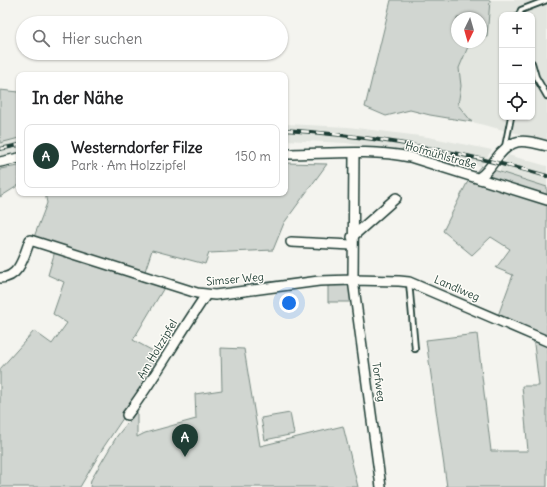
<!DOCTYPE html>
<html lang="de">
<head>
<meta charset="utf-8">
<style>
  :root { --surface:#fff; --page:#f6f6f6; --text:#202124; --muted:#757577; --line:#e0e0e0; --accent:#1f3d34 }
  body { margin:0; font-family:Delius,sans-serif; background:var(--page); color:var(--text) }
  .controls { position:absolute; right:12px; top:12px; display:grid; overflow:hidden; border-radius:8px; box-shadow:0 1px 3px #0004 }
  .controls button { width:36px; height:36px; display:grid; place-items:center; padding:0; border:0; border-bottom:1px solid var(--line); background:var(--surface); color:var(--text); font:20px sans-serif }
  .compass { position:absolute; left:451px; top:12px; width:36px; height:36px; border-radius:50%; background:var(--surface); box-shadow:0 1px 3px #0004; rotate:185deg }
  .you { position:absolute; left:289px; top:303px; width:14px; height:14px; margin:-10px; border:3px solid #fff; border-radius:50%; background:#1a73e8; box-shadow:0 0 0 6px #1a73e833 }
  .badge { display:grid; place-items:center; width:26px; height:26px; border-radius:50%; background:var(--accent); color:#fff; font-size:13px; font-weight:700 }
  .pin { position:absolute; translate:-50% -33px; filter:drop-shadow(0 1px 2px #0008) }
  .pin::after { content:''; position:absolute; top:21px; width:14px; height:12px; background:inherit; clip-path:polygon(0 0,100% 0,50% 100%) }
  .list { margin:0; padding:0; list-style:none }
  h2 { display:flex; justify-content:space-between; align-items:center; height:52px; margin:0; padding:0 16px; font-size:17px }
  h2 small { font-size:13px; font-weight:400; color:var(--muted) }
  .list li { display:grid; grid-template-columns:26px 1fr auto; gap:12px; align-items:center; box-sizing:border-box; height:64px; margin:0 8px 8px; padding:0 8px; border:1px solid var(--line); border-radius:8px }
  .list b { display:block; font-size:15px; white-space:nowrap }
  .list p { margin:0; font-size:13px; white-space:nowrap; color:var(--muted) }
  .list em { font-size:13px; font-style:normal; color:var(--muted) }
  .icon { flex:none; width:22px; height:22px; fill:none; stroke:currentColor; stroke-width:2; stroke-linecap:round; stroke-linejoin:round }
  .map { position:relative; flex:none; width:547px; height:487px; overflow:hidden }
  .search { position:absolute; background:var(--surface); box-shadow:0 1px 3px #0004; left:16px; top:16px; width:272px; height:44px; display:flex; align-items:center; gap:10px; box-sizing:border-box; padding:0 14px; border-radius:22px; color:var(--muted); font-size:15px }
  .panel { position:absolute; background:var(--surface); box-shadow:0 1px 3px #0004; left:16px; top:72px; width:272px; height:124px; border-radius:8px }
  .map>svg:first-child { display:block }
  .built { fill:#e2e5df; fill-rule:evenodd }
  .green { fill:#d1d6d1; stroke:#788a82 }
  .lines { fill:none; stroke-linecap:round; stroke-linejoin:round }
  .service-casing { stroke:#1f3d34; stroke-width:8 }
  .minor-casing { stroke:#1f3d34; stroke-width:12 }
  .service { stroke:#fdfcf7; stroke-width:4.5 }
  .minor { stroke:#fdfcf7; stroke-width:9 }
  .rail-casing { stroke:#1f3d34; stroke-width:4 }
  .rail { stroke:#fdfcf7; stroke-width:2.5; stroke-dasharray:8; stroke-linecap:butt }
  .labels { text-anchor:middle; stroke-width:3; stroke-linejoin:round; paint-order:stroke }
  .street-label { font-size:11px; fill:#1f3d34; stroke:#fdfcf7 }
</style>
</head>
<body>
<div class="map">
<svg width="547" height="487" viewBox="0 0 547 487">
  <rect width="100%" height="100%" fill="#f4f4ef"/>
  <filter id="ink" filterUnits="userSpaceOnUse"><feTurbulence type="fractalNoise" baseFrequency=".025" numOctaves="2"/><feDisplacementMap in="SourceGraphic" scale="8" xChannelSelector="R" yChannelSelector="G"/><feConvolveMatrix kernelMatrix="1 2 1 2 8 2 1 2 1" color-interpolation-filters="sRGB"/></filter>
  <g filter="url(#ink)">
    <g class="built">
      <path d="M490 0H547V141L472 122 458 105 461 86 459 68 470 42H481V37H487ZM502 15H532V117H502Z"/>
      <path d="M285 124 348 127 428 137 492 150 481 166 346 143 285 140Z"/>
      <path d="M19 138V154L0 159V143Z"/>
      <path d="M508 155 547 166V187L499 172Z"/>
    </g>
    <g class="green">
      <path d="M391 0H490L487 37H481V18H457V42H470L459 68 461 86 458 105 472 122 430 115 410 110 386 116 365 107Z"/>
      <path d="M0 90 19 92V138L0 143Z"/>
      <path d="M285 163 327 164 284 223 273 250 209 253 205 264 152 250 144 274 34 237 47 203 45 193H285Z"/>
      <path d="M19 166V185L0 197V169Z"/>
      <path d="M481 166 547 187V487H447L426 340 477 334 491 451H528L522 386H539L533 336 496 321 513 275 496 268 510 249 491 237 472 255 443 231 467 183Z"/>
      <path d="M55 251 165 286 133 340 164 357 103 448 80 487H0V369L34 331 52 344 67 323 53 314 64 282 48 275Z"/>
      <path d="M346 284 349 285 352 302H328V285Z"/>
      <path d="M221 348 244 349 260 446 343 426 358 487H90L91 480 117 436 137 411V437L145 433 196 419 195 394 222 390Z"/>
      <path d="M290 413 294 434 265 440 261 418Z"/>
    </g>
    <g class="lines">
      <defs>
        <g id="service">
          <path d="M519 15 521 10 547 0"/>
          <path d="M532 63 536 77 547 96"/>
          <path d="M505 147 511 117"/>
          <path d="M409 282 415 349"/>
        </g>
        <g id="minor">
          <path d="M285 154C326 154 369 149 410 157L547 200"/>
          <path d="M0 162 19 158"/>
          <path d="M480 179V177C487 172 491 166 495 160 512 137 521 139 547 146"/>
          <path d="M352 237 396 198"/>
          <path d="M291 242 352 245"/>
          <path d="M0 278C20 278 24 255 30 240L197 293 215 295 319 281 353 280 354 153"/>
          <path d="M127 415C156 377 179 334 206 295"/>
          <path d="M381 487 353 280 399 281 409 282 547 341"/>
        </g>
      </defs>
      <use href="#service" class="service-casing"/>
      <use href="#minor" class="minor-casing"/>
      <use href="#service" class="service"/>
      <use href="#minor" class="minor"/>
      <defs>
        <g id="rail">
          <path d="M285 130C376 136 459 151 547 176"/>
          <path d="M0 149 19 145"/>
        </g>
      </defs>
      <use href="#rail" class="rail-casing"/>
      <use href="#rail" class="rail"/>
    </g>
  </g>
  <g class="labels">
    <g class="street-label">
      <text transform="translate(441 155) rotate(16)" y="4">Hofmühlstraße</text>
      <text transform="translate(235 279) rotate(-5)" y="4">Simser Weg</text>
      <text transform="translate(457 288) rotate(23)" y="4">Landlweg</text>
      <text transform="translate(157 349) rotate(-59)" y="4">Am Holzzipfel</text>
      <text transform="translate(379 382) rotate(82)" y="4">Torfweg</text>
    </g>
  </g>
</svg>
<div class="controls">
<button>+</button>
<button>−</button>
<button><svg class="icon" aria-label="locate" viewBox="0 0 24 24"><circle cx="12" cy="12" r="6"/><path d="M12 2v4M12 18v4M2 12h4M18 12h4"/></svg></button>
</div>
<svg class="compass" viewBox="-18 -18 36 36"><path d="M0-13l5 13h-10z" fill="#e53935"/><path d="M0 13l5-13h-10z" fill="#757577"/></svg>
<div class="you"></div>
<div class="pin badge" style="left:185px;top:457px">A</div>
<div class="search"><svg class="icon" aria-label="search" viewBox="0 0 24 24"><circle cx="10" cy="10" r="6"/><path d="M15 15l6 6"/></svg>Hier suchen</div>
<section class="panel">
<h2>In der Nähe<small></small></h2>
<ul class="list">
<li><span class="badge">A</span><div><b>Westerndorfer Filze</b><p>Park · Am Holzzipfel</p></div><em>150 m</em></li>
</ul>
</section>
</div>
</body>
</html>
